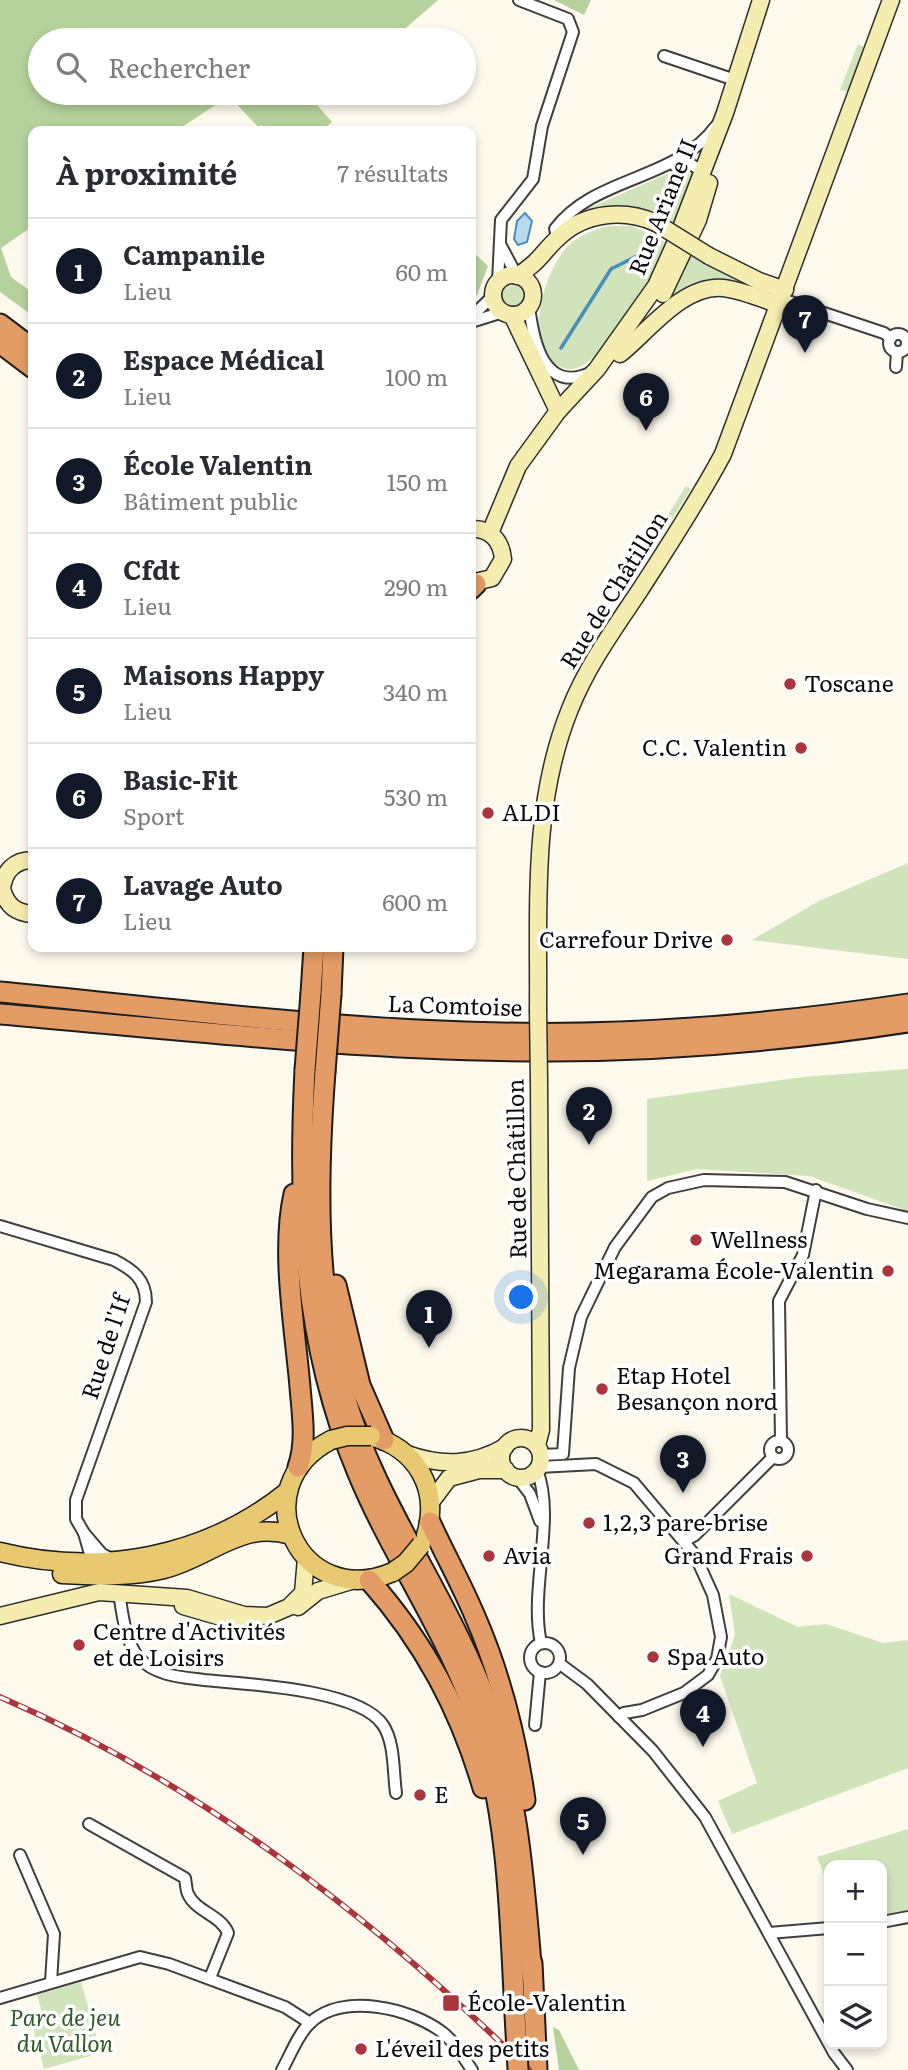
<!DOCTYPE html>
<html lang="fr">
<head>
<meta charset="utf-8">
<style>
  :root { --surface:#fff; --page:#f7f7f7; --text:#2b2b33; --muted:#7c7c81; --line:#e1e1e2; --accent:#111827 }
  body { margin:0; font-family:Literata,serif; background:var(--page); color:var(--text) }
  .controls { position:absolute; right:21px; bottom:21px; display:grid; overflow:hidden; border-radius:14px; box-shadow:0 4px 10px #0003 }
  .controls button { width:63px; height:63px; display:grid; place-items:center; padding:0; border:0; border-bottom:2px solid var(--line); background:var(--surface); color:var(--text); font:35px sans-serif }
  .you { position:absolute; left:522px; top:1298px; width:24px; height:24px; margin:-18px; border:5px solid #fff; border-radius:50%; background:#1a73e8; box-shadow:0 0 0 10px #1a73e833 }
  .badge { display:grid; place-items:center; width:46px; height:46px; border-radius:50%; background:var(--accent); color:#fff; font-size:23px; font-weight:700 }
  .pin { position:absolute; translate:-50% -58px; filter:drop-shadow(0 2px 4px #0008) }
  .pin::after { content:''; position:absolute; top:37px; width:24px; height:21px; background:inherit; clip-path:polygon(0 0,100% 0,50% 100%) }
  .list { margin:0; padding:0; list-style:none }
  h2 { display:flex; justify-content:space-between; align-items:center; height:91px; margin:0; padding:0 28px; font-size:30px }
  h2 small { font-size:23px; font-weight:400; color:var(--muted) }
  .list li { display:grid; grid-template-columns:46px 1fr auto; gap:21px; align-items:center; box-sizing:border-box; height:105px; padding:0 28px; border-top:2px solid var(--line) }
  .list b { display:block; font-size:26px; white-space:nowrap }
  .list p { margin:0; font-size:23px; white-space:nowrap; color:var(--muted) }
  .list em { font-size:23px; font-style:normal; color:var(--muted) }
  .icon { flex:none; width:38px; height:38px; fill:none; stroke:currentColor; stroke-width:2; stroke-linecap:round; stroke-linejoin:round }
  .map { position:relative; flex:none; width:908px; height:2070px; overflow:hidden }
  .search { position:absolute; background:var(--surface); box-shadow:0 4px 10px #0003; left:28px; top:28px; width:448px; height:77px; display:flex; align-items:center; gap:18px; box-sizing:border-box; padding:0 24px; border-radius:38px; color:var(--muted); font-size:26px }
  .panel { position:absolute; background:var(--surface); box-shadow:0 4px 10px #0003; left:28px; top:126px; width:448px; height:826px; border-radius:14px }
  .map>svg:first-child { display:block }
  .green { fill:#d0e3ba }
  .forest { fill:#b5d29c }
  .water { fill:#b7daee; stroke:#478fbc; stroke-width:2 }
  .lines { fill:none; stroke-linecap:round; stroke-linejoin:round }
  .stream { stroke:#478fbc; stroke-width:3.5 }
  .street-casing { stroke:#3f3f3f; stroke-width:14 }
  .secondary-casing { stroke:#2e2e2e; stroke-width:19 }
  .primary-casing { stroke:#1d1d1d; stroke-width:21 }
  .highway-casing { stroke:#1d1d1d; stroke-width:23 }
  .street { stroke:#fff; stroke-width:10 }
  .secondary { stroke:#f5ecaf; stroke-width:16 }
  .primary { stroke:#e8c971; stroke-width:18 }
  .highway { stroke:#e39c65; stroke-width:19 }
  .rail-casing { stroke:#aa353c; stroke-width:6 }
  .rail { stroke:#fff; stroke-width:3.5; stroke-dasharray:10; stroke-linecap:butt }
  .secondary-bridge-casing { stroke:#2e2e2e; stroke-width:19; stroke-linecap:butt }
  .primary-bridge-casing { stroke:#1d1d1d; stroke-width:21; stroke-linecap:butt }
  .highway-bridge-casing { stroke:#1d1d1d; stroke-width:23; stroke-linecap:butt }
  .secondary-bridge { stroke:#f5ecaf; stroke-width:16 }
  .primary-bridge { stroke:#e8c971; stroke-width:18 }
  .highway-bridge { stroke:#e39c65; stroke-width:19 }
  .poi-dot { fill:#aa353c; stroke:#fff; stroke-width:2.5 }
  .labels { text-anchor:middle; stroke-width:7; stroke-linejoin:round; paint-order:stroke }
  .street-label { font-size:23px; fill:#0c0c0c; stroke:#fff }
  .poi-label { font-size:23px; fill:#0c0c0c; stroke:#fff; text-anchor:start }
  .park-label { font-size:23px; font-style:italic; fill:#305b24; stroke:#fff }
</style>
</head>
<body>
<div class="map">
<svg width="908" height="2070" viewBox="0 0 908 2070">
  <rect width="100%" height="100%" fill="#fdf9ed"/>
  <g class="green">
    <path d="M858 44 865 48 849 92 840 90Z"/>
    <path d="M685 166 695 172 679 226C641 204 617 202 573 215Z"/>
    <path d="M608 226H632L669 244C656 271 604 367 572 369 565 370 558 366 552 362 524 338 546 267 569 245 580 235 594 230 608 226Z"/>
    <path d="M689 255 744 285 670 304 671 293Z"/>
    <circle cx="514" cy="297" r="12"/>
    <path d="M686 486 691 489 636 576 631 574Z"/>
    <path d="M908 863V959L752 940 819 901Z"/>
    <path d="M908 1069V1211L809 1176 697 1169 647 1181V1099L803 1077Z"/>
    <path d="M729 1594 798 1627 826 1624 883 1643 908 1640V1768L732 1834 718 1801 757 1783 720 1676 735 1635Z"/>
    <path d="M908 1829V1910L882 1916V1865H829V1888L817 1857Z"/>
    <path d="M81 1982 101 2053 44 2069 30 2017 42 2013 37 1995Z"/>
  </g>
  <g class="forest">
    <path d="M0 0H438L392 40H40V93H331L317 105 332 122 322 131H262L229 96 176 131H33V226L1 248 11 277 33 293V316L0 292Z"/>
    <path d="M554 0H591L584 15Z"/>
    <path d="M471 250 488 266 477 295 471 302Z"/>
    <path d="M553 2027 559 2030 579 2070H559Z"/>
  </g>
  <path class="water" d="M525 213 532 221 527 242 518 245 514 239 517 221Z"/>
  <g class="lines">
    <g class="stream">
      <path d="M627 261 642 265"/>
      <path d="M561 348 611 269 643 253"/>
    </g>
    <defs>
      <g id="street">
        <path d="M664 56 735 80"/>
        <path d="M674 165 687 162 702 171 704 177"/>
        <path d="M558 238 555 229C594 176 676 181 716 126"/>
        <path d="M500 244 517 276"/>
        <path d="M498 282 501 220 533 179 542 126 573 32 568 19 519 0"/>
        <path d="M782 299 884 333 891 338"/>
        <path d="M529 306C533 339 543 396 592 372"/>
        <path d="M471 317 493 296"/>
        <path d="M471 322 503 312"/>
        <circle cx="898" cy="343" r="9"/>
        <path d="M896 367 897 352"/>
        <path d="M0 1226 114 1260C133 1270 146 1279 146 1302L76 1500V1519L84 1533"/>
        <circle cx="779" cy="1450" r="9"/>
        <path d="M781 1441 779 1301 803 1255 816 1190"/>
        <path d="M541 1455 563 1454 569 1368 581 1317 615 1247 652 1197 668 1188 704 1180 785 1182 867 1209 908 1218"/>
        <path d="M539 1467 596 1464 634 1483 695 1555 713 1595 721 1637 717 1659 708 1675 684 1693 642 1710 624 1713 619 1717"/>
        <path d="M537 1470C556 1518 529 1590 541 1643"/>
        <path d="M517 1477 530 1494 540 1521"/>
        <path d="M684 1541 695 1535 773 1457"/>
        <path d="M93 1564 84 1533 102 1554 112 1559"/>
        <path d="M119 1592C122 1612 125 1642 139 1658 156 1676 181 1677 204 1680 246 1684 359 1689 383 1725 395 1743 393 1772 396 1793"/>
        <circle cx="545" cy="1658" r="15"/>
        <path d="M560 1664 587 1684 653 1751 705 1817 834 2053 847 2070"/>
        <path d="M535 1725 540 1672"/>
        <path d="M89 1824 185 1878C186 1883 186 1890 188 1894 196 1912 221 1915 228 1933L210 1978"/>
        <path d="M20 1855 54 1934 51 1982"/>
        <path d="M882 1922 908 1917"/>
        <path d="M769 1933 829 1928"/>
        <path d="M0 1998 140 1957 169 1964 285 2007 310 2023"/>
        <path d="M282 2070C290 2056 298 2034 310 2023 343 1992 410 2008 442 2032 455 2042 463 2057 472 2070"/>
      </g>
      <g id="secondary">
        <path d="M709 256 759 281 785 290"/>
        <circle cx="513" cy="295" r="20"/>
        <path d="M517 276C540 262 542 252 560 236 586 212 625 209 656 223"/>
        <path d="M663 294 698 220 709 183"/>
        <path d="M512 315 558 411"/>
        <path d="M620 354C648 332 683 284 723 288 742 290 762 299 780 305"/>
        <path d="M471 529C490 528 501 540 503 559L492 578 471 583"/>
        <path d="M490 533 518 466 558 411 597 369 656 286 674 246 725 113 761 0"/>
        <path d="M33 860C14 860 4 871 2 889 7 906 16 913 33 914"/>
        <path d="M538 1010C539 909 531 805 570 709 587 666 614 629 640 590 669 545 698 501 723 454L891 0"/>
        <circle cx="521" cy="1458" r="20"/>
        <path d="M537 1445 541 1430 539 1081"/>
        <path d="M407 1454C441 1466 472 1466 505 1447"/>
        <path d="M431 1502 449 1478 479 1470H506"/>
        <path d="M183 1606 248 1625"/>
        <path d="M298 1607 318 1591 351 1581"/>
        <path d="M0 1616 99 1592 187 1598 244 1615 268 1616 289 1607 303 1593 306 1558"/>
      </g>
      <g id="primary">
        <path d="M371 1436C417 1449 440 1489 426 1535"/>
        <path d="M331 1440C241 1487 300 1612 393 1572"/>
        <path d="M0 1552C100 1577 206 1557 287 1492"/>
        <path d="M62 1574C95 1576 131 1577 164 1569 211 1557 241 1520 291 1535"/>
      </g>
      <g id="highway">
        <path d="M0 324 33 349"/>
        <path d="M0 343 33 368"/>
        <path d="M471 589 476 584"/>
        <path d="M0 992C167 1008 334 1030 502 1033 637 1036 774 1024 908 1004"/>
        <path d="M311 993 314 947"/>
        <path d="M331 994 333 947"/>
        <path d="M0 1014C183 1030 366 1051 549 1051 669 1051 790 1040 908 1022"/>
        <path d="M305 1070C298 1207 303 1342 357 1471 393 1559 451 1637 480 1729 512 1831 510 1943 517 2049"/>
        <path d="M325 1072C317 1179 315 1288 344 1393 373 1497 440 1585 480 1685 517 1779 524 1876 532 1976"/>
        <path d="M294 1194C281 1251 295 1328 300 1387 302 1413 307 1442 298 1467"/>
        <path d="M336 1285 360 1385 384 1440"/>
        <path d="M430 1522C444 1553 461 1583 474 1614 500 1673 516 1736 525 1800"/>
        <path d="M369 1580C424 1642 460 1709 483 1788"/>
        <path d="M532 1963 537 2070"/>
      </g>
    </defs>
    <use href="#street" class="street-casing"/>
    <use href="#secondary" class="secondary-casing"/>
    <use href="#primary" class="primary-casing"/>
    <use href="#highway" class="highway-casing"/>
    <use href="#street" class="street"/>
    <use href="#secondary" class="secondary"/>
    <use href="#primary" class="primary"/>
    <use href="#highway" class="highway"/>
    <defs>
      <path id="rail" d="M0 1697C201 1784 374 1918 529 2070"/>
    </defs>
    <use href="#rail" class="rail-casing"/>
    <use href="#rail" class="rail"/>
    <defs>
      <g id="secondary-bridge">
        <path d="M656 223 709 256"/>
        <path d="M538 1010 539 1081"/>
      </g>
      <g id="primary-bridge">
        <path d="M331 1440 347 1436H371"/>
        <path d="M393 1572 406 1563 421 1545"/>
      </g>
      <g id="highway-bridge">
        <path d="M305 1070 311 993"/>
        <path d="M325 1072 331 994"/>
        <path d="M517 2049 518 2070"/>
      </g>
    </defs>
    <use href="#secondary-bridge" class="secondary-bridge-casing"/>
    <use href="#primary-bridge" class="primary-bridge-casing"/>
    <use href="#highway-bridge" class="highway-bridge-casing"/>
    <use href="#secondary-bridge" class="secondary-bridge"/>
    <use href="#primary-bridge" class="primary-bridge"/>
    <use href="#highway-bridge" class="highway-bridge"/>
  </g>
  <g class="poi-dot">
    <circle cx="790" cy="684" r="7"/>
    <circle cx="801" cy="748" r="7"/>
    <circle cx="488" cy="813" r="7"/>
    <circle cx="727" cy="940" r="7"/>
    <circle cx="696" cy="1240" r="7"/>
    <circle cx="888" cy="1271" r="7"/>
    <circle cx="602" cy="1389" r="7"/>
    <circle cx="589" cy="1523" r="7"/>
    <circle cx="489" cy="1556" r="7"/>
    <circle cx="807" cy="1556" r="7"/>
    <circle cx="79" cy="1645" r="7"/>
    <circle cx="653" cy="1657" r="7"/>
    <circle cx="420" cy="1795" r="7"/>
    <rect x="442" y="1994" width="18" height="18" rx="3.5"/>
    <circle cx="361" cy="2049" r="7"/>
  </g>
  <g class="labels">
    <g class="street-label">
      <text transform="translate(663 207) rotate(-68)" y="8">Rue Ariane II</text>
      <text transform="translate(614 590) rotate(-58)" y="8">Rue de Châtillon</text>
      <text transform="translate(455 1006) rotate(2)" y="8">La Comtoise</text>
      <text transform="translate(517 1169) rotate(-91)" y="8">Rue de Châtillon</text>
      <text transform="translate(106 1347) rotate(-72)" y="8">Rue de l'If</text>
    </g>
    <g class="poi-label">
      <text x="804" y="692">Toscane</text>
      <text x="787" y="756" text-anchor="end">C.C. Valentin</text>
      <text x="502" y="821">ALDI</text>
      <text x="713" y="948" text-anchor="end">Carrefour Drive</text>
      <text x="710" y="1248">Wellness</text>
      <text x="874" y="1279" text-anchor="end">Megarama École-Valentin</text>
      <text x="616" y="1384">Etap Hotel<tspan x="616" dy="26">Besançon nord</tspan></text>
      <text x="603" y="1531">1,2,3 pare-brise</text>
      <text x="503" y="1564">Avia</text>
      <text x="793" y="1564" text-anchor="end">Grand Frais</text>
      <text x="93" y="1640">Centre d'Activités<tspan x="93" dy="26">et de Loisirs</tspan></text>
      <text x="667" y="1665">Spa Auto</text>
      <text x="434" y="1803">E</text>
      <text x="467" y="2011">École-Valentin</text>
      <text x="375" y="2057">L'éveil des petits</text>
    </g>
    <g class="park-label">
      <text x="65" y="2026">Parc de jeu<tspan x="65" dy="26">du Vallon</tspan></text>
    </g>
  </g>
</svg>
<div class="controls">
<button>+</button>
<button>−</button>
<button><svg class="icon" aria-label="layers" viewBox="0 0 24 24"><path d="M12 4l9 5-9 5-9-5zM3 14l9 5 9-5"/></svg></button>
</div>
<div class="you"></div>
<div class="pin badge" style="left:429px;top:1348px">1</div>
<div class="pin badge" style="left:589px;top:1145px">2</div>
<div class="pin badge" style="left:683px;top:1493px">3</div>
<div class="pin badge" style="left:703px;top:1747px">4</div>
<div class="pin badge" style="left:583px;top:1855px">5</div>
<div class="pin badge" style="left:646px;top:431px">6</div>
<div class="pin badge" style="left:805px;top:353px">7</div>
<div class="search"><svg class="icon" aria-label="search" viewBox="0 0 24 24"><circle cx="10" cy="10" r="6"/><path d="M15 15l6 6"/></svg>Rechercher</div>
<section class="panel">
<h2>À proximité<small>7 résultats</small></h2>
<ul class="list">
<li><span class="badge">1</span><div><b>Campanile</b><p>Lieu</p></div><em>60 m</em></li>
<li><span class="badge">2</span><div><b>Espace Médical</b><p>Lieu</p></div><em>100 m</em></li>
<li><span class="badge">3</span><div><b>École Valentin</b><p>Bâtiment public</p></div><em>150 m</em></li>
<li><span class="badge">4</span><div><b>Cfdt</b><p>Lieu</p></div><em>290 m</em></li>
<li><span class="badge">5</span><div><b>Maisons Happy</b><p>Lieu</p></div><em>340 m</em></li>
<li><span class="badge">6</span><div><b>Basic-Fit</b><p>Sport</p></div><em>530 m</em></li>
<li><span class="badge">7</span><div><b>Lavage Auto</b><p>Lieu</p></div><em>600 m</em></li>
</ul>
</section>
</div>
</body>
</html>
